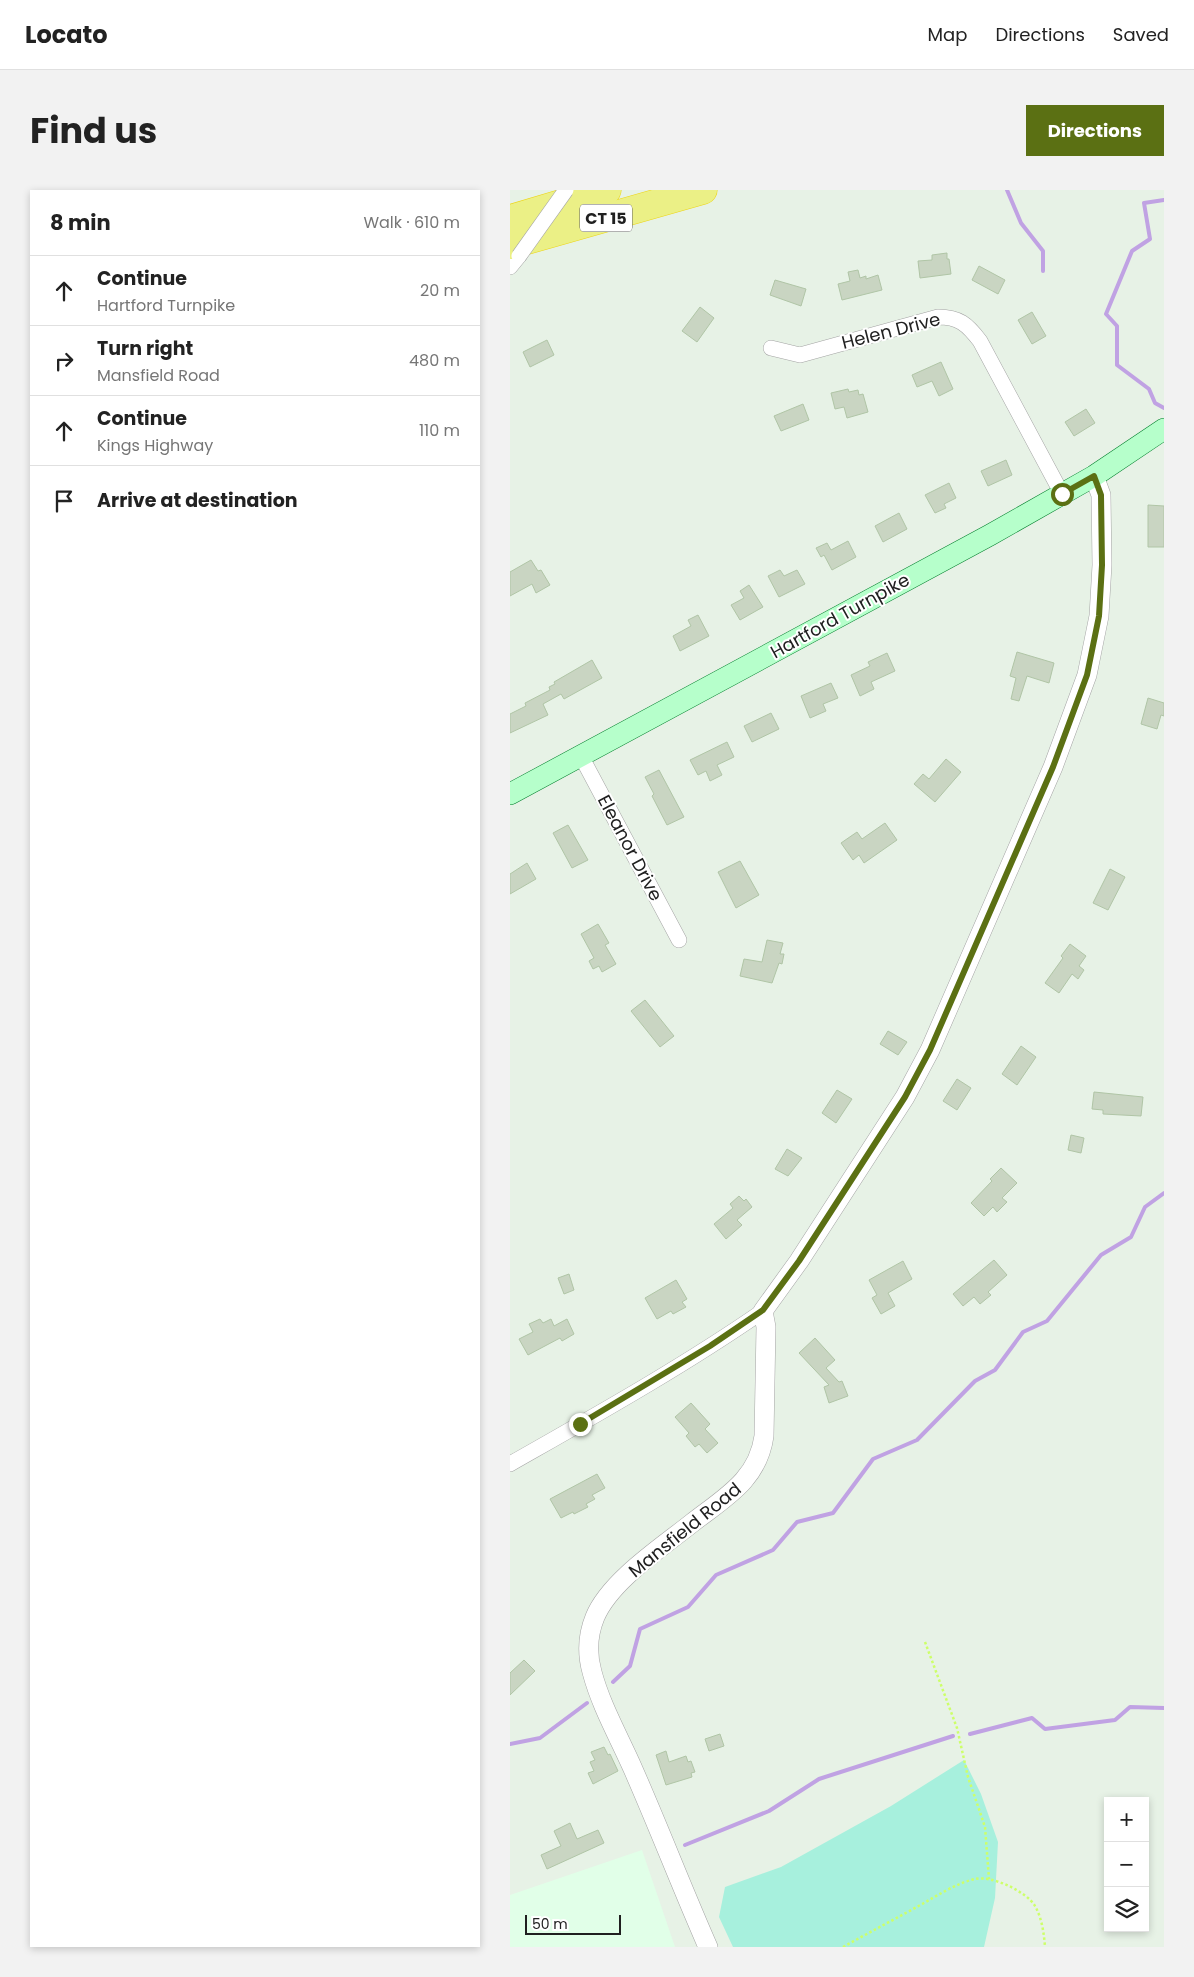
<!DOCTYPE html>
<html lang="en">
<head>
<meta charset="utf-8">
<style>
  :root { --surface:#fff; --page:#f2f2f2; --text:#222; --muted:#767676; --line:#e0e0e0; --accent:#5b7013 }
  body { margin:0; font-family:Poppins,sans-serif; background:var(--page); color:var(--text) }
  .controls { position:absolute; right:15px; bottom:15px; display:grid; overflow:hidden; border-radius:0px; box-shadow:0 2px 8px #0003 }
  .controls button { width:45px; height:45px; display:grid; place-items:center; padding:0; border:0; border-bottom:1px solid var(--line); background:var(--surface); color:var(--text); font:25px sans-serif }
  .scale { position:absolute; left:15px; bottom:12px; width:96px; box-sizing:border-box; padding-left:5px; border:2px solid #202020; border-top:0; font-size:14px; line-height:18px; white-space:nowrap; color:#202020; -webkit-text-stroke:4px #fff; paint-order:stroke }
  .stop { position:absolute; width:15px; height:15px; margin:-11px; border:4px solid #5b7013; border-radius:50%; background:#fff }
  .stop.end { background:#5b7013; border-color:#fff; box-shadow:0 1px 5px #0008 }
  .list { margin:0; padding:0; list-style:none }
  h2 { display:flex; justify-content:space-between; align-items:center; height:65px; margin:0; padding:0 20px; font-size:21px }
  h2 small { font-size:16px; font-weight:400; color:var(--muted) }
  .list li { display:grid; grid-template-columns:32px 1fr auto; gap:15px; align-items:center; box-sizing:border-box; height:70px; padding:0 20px; border-top:1px solid var(--line) }
  .list b { display:block; font-size:19px; white-space:nowrap }
  .list p { margin:0; font-size:16px; white-space:nowrap; color:var(--muted) }
  .list em { font-size:16px; font-style:normal; color:var(--muted) }
  .icon { flex:none; width:28px; height:28px; fill:none; stroke:currentColor; stroke-width:2; stroke-linecap:round; stroke-linejoin:round }
  .map { position:relative; flex:none; width:654px; height:1757px; overflow:hidden; border-radius:0px }
  header { display:flex; align-items:center; gap:30px; box-sizing:border-box; height:70px; padding:0 25px; background:var(--surface); border-bottom:1px solid var(--line) }
  header strong { font-size:24px }
  nav { display:flex; gap:28px; margin-inline-start:auto; font-size:18px }
  .intro { display:flex; align-items:center; justify-content:space-between; box-sizing:border-box; height:120px; padding:0 30px }
  h1 { margin:0; font-size:35px }
  .button { padding:12px 22px; border-radius:0px; background:var(--accent); color:#fff; font-size:18px; font-weight:700 }
  main { display:flex; gap:30px; padding:0 30px }
  aside { flex:1; background:var(--surface); border-radius:0px; box-shadow:0 2px 8px #0003 }
  .map>svg:first-child { display:block }
  .education { fill:#e1ffe8 }
  .grass { fill:#a7f0dd }
  .lines { fill:none; stroke-linecap:round; stroke-linejoin:round }
  .stream { stroke:#c0a2e3; stroke-width:4 }
  .building { fill:#c9d5c2; stroke:#b0c5a6 }
  .minor-casing { stroke:#a4a4a4; stroke-width:16 }
  .tertiary-casing { stroke:#a4a4a4; stroke-width:20 }
  .secondary-casing { stroke:#007e2b; stroke-width:22 }
  .motorway-casing { stroke:#edd515; stroke-width:29 }
  .path { stroke:#cdff69; stroke-width:2.5; stroke-dasharray:2.5 2.5; stroke-linecap:butt }
  .minor { stroke:#fff; stroke-width:15 }
  .tertiary { stroke:#fff; stroke-width:19 }
  .secondary { stroke:#b6ffcb; stroke-width:21 }
  .motorway { stroke:#ebf086; stroke-width:28 }
  .minor-bridge-casing { stroke:#a4a4a4; stroke-width:16; stroke-linecap:butt }
  .minor-bridge { stroke:#fff; stroke-width:15 }
  .route { stroke:#5b7013; stroke-width:6 }
  .labels { text-anchor:middle; stroke-width:4; stroke-linejoin:round; paint-order:stroke }
  .shield { fill:#fff; stroke:#636363; stroke-width:1 }
  .shield-label { font-size:16px; font-weight:bold; fill:#202020 }
  .street-label { font-size:18px; fill:#202020; stroke:#fff }
</style>
</head>
<body>
<header>
<strong>Locato</strong>
<nav><a>Map</a><a>Directions</a><a>Saved</a></nav>
</header>
<div class="intro"><h1>Find us</h1><a class="button">Directions</a></div>
<main>
<aside>
<h2>8 min<small>Walk · 610 m</small></h2>
<ul class="list">
<li><svg class="icon" aria-label="ahead" viewBox="0 0 24 24"><path d="M12 20V5M6 11l6-6 6 6"/></svg><div><b>Continue</b><p>Hartford Turnpike</p></div><em>20 m</em></li>
<li><svg class="icon" aria-label="right" viewBox="0 0 24 24"><path d="M7 20v-9h11M14 6l5 5-5 5"/></svg><div><b>Turn right</b><p>Mansfield Road</p></div><em>480 m</em></li>
<li><svg class="icon" aria-label="ahead" viewBox="0 0 24 24"><path d="M12 20V5M6 11l6-6 6 6"/></svg><div><b>Continue</b><p>Kings Highway</p></div><em>110 m</em></li>
<li><svg class="icon" aria-label="arrive" viewBox="0 0 24 24"><path d="M6 21V4h12l-3 4 3 4H6"/></svg><div><b>Arrive at destination</b></div></li>
</ul>
</aside>
<div class="map">
<svg width="654" height="1757" viewBox="0 0 654 1757">
  <rect width="100%" height="100%" fill="#e7f2e6"/>
  <path class="education" d="M132 1660 165 1757H0V1705Z"/>
  <path class="grass" d="M454 1570 471 1604 488 1652 485 1708 474 1757H223L209 1727 215 1697 271 1677 381 1616Z"/>
  <g class="lines">
    <g class="stream">
      <path d="M497 0 511 33 533 61V81"/>
      <path d="M654 10 634 13 640 49 622 61 596 124 607 136V175L639 199 645 213 654 218"/>
      <path d="M103 1492 120 1476 130 1439 178 1417 206 1385 263 1360 287 1332 323 1323 363 1269 407 1250 465 1191 485 1180 513 1142 537 1131 591 1065 621 1047 635 1017 654 1003"/>
      <path d="M460 1544 522 1528 535 1539 605 1530 620 1517 654 1518"/>
      <path d="M0 1554 30 1548 77 1513"/>
      <path d="M175 1655 259 1621 309 1589 443 1546"/>
    </g>
  </g>
  <g class="building">
    <path d="M437 63V69H439L441 84 410 88 408 71 422 70V65Z"/>
    <path d="M469 76 495 90 488 104 462 90Z"/>
    <path d="M348 80 350 88 356 86V89L368 85 372 100 332 110 328 94 340 91 338 82Z"/>
    <path d="M265 90 296 99 291 116 260 105Z"/>
    <path d="M190 117 204 128 187 152 172 141Z"/>
    <path d="M522 122 536 146 522 154 508 130Z"/>
    <path d="M37 150 44 165 20 177 13 162Z"/>
    <path d="M431 172 443 199 429 206 422 191 407 197 402 185Z"/>
    <path d="M338 199 339 202 348 200 349 205 353 204 358 222 337 228 334 217 325 219 321 203Z"/>
    <path d="M293 214 299 230 271 241 264 226Z"/>
    <path d="M576 219 585 233 564 246 555 232Z"/>
    <path d="M496 270 502 285 478 296 471 281Z"/>
    <path d="M439 293 446 308 434 314 436 318 425 323 415 305Z"/>
    <path d="M638 315 654 316V357H638Z"/>
    <path d="M389 323 397 339 373 352 365 336Z"/>
    <path d="M338 351 346 367 322 380 314 365 311 367 306 358 317 353 321 360Z"/>
    <path d="M21 370 28 381 31 380 40 395 26 403 22 394 0 406V382Z"/>
    <path d="M270 380 274 386 287 380 295 394 269 407 258 386Z"/>
    <path d="M239 395 253 417 230 430 221 415 234 408 230 401Z"/>
    <path d="M188 425 199 446 170 461 163 446 181 436 178 430Z"/>
    <path d="M507 462 544 473 539 493 517 486 509 511 501 509 506 488 500 486Z"/>
    <path d="M377 463 385 481 361 492 364 499 350 506 341 485 360 476 358 472Z"/>
    <path d="M82 470 92 488 54 509 51 504 33 514 38 525 0 543V524L16 516 15 513 40 500 39 497 45 494 44 492Z"/>
    <path d="M321 493 328 508 313 514 316 521 300 528 291 506Z"/>
    <path d="M638 508 654 513V526L651 525 647 539 631 534Z"/>
    <path d="M261 523 269 539 242 552 234 536Z"/>
    <path d="M217 552 224 567 207 575 212 585 200 591 196 581 188 585 180 570Z"/>
    <path d="M436 569 451 582 425 612 404 594 413 584 419 589Z"/>
    <path d="M149 580 174 627 157 635 142 606 144 604 135 587Z"/>
    <path d="M375 633 387 650 354 673 349 665 343 670 331 653 347 642 352 649Z"/>
    <path d="M58 635 78 670 62 678 43 643Z"/>
    <path d="M230 671 249 705 226 718 208 682Z"/>
    <path d="M17 673 26 689 0 704V684Z"/>
    <path d="M600 679 615 687 598 720 583 713Z"/>
    <path d="M88 734 99 753 95 755 106 774 92 782 89 776 83 779 79 771 84 768 71 744Z"/>
    <path d="M257 750 273 753 270 764H274L272 774 269 773 262 793 230 786 234 769 252 772Z"/>
    <path d="M560 754 576 766 569 776 574 780 568 789 562 784 549 803 535 793 553 768 551 766Z"/>
    <path d="M135 810 164 846 150 857 121 821Z"/>
    <path d="M378 841 397 852 388 865 370 854Z"/>
    <path d="M511 856 526 867 507 895 492 884Z"/>
    <path d="M447 889 461 898 447 920 433 911Z"/>
    <path d="M327 900 342 909 326 933 312 923Z"/>
    <path d="M584 902 633 907 631 926 593 924V920L582 919Z"/>
    <path d="M561 945 574 948 571 963 558 960Z"/>
    <path d="M277 959 292 968 278 986 265 979Z"/>
    <path d="M491 978 507 993 492 1008 497 1012 487 1022 483 1017 474 1026 461 1013 482 991 480 989Z"/>
    <path d="M229 1006 234 1011 236 1009 242 1017 227 1030 232 1035 216 1049 204 1034 223 1018 220 1014Z"/>
    <path d="M484 1070 497 1085 478 1102 481 1105 470 1114 464 1107 453 1116 443 1104Z"/>
    <path d="M393 1071 402 1089 378 1103 385 1116 371 1124 362 1108 367 1105 359 1090Z"/>
    <path d="M59 1084 64 1100 54 1104 48 1088Z"/>
    <path d="M166 1090 177 1109 172 1112 176 1117 163 1124 161 1121 147 1129 135 1108Z"/>
    <path d="M30 1129 33 1133 41 1129 44 1136 57 1129 64 1144 52 1151 50 1148 18 1165 9 1149 23 1142 19 1134Z"/>
    <path d="M305 1148 325 1170 316 1178 329 1192 332 1191 338 1206 319 1213 314 1197 319 1195 289 1163Z"/>
    <path d="M181 1213 200 1234 195 1239 208 1253 197 1263 189 1254 185 1257 176 1246 179 1243 165 1227Z"/>
    <path d="M87 1284 95 1298 82 1305 85 1309 76 1314 78 1317 64 1324 63 1322 51 1328 40 1309Z"/>
    <path d="M14 1470 25 1481 0 1505V1483Z"/>
    <path d="M210 1544 214 1556 199 1561 195 1549Z"/>
    <path d="M94 1557 98 1565 100 1564 108 1581 83 1594 78 1583 84 1581 80 1572 85 1570 81 1562Z"/>
    <path d="M156 1561 159 1572 176 1566 178 1572 181 1571 185 1582 181 1583 182 1587 156 1595 146 1565Z"/>
    <path d="M60 1633 67 1649 88 1640 94 1653 37 1679 31 1665 51 1656 44 1641Z"/>
  </g>
  <g class="lines">
    <defs>
      <g id="minor">
        <path d="M0 77 9 66"/>
        <path d="M261 158 290 165 428 127C449 127 457 134 470 151L552 304"/>
        <path d="M71 566 169 750"/>
        <path d="M0 1274C86 1225 172 1177 253 1121"/>
      </g>
      <path id="tertiary" d="M198 1757C172 1698 149 1638 123 1579 109 1547 91 1516 82 1482 77 1464 78 1444 85 1427 100 1391 152 1357 182 1333 214 1308 248 1290 254 1246L256 1137 253 1121 289 1071 395 907 420 860 543 577 577 485 589 426 592 375 591 305 584 286"/>
      <path id="secondary" d="M0 604 480 345 584 286 654 239"/>
      <g id="motorway">
        <path d="M0 29 97 0"/>
        <path d="M0 55 193 0"/>
      </g>
    </defs>
    <use href="#minor" class="minor-casing"/>
    <use href="#tertiary" class="tertiary-casing"/>
    <use href="#secondary" class="secondary-casing"/>
    <use href="#motorway" class="motorway-casing"/>
    <g class="path">
      <path d="M415 1452 447 1538 458 1587 475 1637 479 1689"/>
      <path d="M333 1757C360 1742 387 1728 414 1713 430 1704 447 1693 465 1689 482 1685 517 1702 525 1716 532 1728 534 1744 535 1757"/>
    </g>
    <use href="#minor" class="minor"/>
    <use href="#tertiary" class="tertiary"/>
    <use href="#secondary" class="secondary"/>
    <use href="#motorway" class="motorway"/>
    <defs>
      <path id="minor-bridge" d="M9 66 56 0"/>
    </defs>
    <use href="#minor-bridge" class="minor-bridge-casing"/>
    <use href="#minor-bridge" class="minor-bridge"/>
  </g>
  <g class="lines">
    <path class="route" d="M70 1234 200 1156 253 1120 289 1071 395 907 420 860 543 577 577 485 589 426 592 375 591 305 584 286 552 304"/>
  </g>
  <g class="labels">
    <rect class="shield" x="70" y="14.5" width="52" height="27" rx="4"/>
    <g class="shield-label">
      <text x="96" y="34">CT 15</text>
    </g>
    <g class="street-label">
      <text transform="translate(381 141) rotate(-14)" y="6">Helen Drive</text>
      <text transform="translate(330 426) rotate(-29)" y="6">Hartford Turnpike</text>
      <text transform="translate(120 658) rotate(62)" y="6">Eleanor Drive</text>
      <text transform="translate(175 1340) rotate(-39)" y="6">Mansfield Road</text>
    </g>
  </g>
</svg>
<div class="controls">
<button>+</button>
<button>−</button>
<button><svg class="icon" aria-label="layers" viewBox="0 0 24 24"><path d="M12 4l9 5-9 5-9-5zM3 14l9 5 9-5"/></svg></button>
</div>
<div class="scale">50 m</div>
<div class="stop" style="left:552px;top:304px"></div>
<div class="stop end" style="left:70px;top:1234px"></div>
</div>
</main>
</body>
</html>
